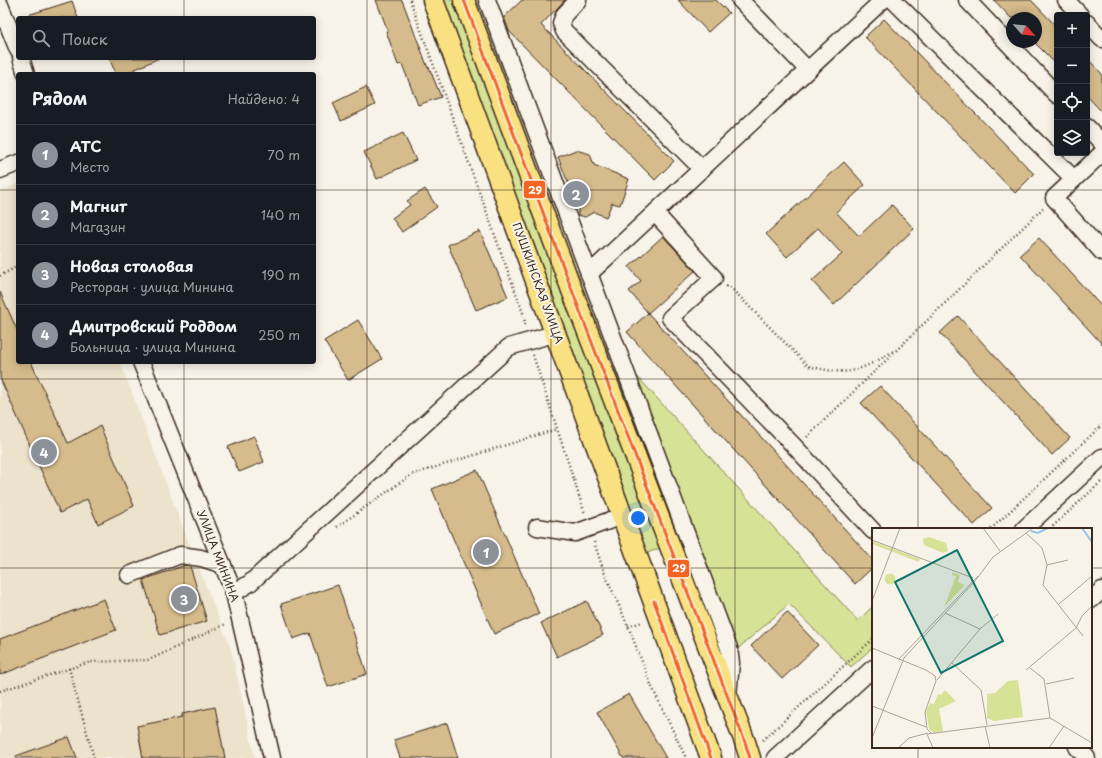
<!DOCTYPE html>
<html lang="ru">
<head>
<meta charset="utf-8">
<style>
  :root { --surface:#171b24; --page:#242831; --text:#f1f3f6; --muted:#9ea1a6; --line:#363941; --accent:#8c9099 }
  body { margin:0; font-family:"Playpen Sans",sans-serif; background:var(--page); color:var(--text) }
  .controls { position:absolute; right:12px; top:12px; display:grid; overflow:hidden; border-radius:4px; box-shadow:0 2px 10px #0003 }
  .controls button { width:36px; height:36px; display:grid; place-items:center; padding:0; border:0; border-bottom:1px solid var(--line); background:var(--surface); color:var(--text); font:20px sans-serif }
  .compass { position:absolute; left:1006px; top:12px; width:36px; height:36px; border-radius:50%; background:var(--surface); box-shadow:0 2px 10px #0003; rotate:117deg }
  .you { position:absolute; left:638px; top:518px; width:14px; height:14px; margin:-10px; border:3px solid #fff; border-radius:50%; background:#1a73e8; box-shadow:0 0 0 6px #1a73e833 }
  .badge { display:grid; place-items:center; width:26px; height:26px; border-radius:50%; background:var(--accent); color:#fff; font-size:13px; font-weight:700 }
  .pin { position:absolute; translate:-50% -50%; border:2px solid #fff; box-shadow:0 1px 4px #0006 }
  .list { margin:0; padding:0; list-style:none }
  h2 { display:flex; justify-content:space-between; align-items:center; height:52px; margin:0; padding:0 16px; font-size:17px }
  h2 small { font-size:13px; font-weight:400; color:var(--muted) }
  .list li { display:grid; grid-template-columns:26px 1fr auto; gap:12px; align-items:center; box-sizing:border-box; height:60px; padding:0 16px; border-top:1px solid var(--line) }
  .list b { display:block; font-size:15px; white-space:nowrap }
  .list p { margin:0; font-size:13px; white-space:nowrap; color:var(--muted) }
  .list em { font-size:13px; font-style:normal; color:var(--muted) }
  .icon { flex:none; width:22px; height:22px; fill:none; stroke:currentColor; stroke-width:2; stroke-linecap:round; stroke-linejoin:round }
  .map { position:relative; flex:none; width:1102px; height:758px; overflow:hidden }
  .search { position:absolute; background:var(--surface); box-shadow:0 2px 10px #0003; left:16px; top:16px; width:300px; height:44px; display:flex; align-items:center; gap:10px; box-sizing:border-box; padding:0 14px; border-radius:4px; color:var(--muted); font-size:15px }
  .panel { position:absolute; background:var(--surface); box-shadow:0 2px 10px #0003; left:16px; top:72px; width:300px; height:292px; border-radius:4px }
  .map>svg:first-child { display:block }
  .built { fill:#ede2cc }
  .green { fill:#d6e295; stroke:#88865a }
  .building { fill:#d6bc8c; stroke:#3b2a1e }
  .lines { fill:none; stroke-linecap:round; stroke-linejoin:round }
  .minor-casing { stroke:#3b2a1e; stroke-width:19 }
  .major-casing { stroke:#3b2a1e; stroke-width:23 }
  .path { stroke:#3b2a1e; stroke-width:2.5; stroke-dasharray:1 3; stroke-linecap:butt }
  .minor { stroke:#f7f3e8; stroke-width:16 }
  .major { stroke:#f9e181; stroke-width:20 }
  .bus-1-casing { stroke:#f7f3e8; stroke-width:6 }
  .bus-1 { stroke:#f26522; stroke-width:3 }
  .grid { fill:none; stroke:#3b2a1e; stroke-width:1; stroke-opacity:0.55 }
  .labels { text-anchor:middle; stroke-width:4; stroke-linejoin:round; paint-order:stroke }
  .street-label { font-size:11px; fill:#3b2a1e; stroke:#f7f3e8 }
  .inset-river { fill:none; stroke:#92c3ee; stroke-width:2 }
  .inset-road { fill:none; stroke:#aca397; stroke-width:1 }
  .view { fill:#0f766e; fill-opacity:0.15; stroke:#0f766e; stroke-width:2 }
  .inset-edge { fill:none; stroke:#3b2a1e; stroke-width:2 }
  .line-badge { stroke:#f7f3e8; stroke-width:1.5 }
  .badge-label { font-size:11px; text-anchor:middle; font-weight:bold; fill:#fff }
</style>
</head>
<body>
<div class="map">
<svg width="1102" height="758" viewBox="0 0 1102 758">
  <rect width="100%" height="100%" fill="#f7f3e8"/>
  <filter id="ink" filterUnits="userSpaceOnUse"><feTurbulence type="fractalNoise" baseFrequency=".025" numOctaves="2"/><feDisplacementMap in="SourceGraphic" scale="8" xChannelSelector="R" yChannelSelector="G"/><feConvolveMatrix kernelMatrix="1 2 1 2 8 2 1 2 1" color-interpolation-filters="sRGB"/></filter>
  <g filter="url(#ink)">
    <path class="built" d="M18 184V362H120L185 533 231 649 255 758H0V191Z"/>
    <g class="green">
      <path d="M441 0H456L660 548 645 554Z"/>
      <path d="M617 354 858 621 873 606V647L851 667 789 604 725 660Z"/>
    </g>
    <g class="building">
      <path d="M376 0H402L428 68 429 67 441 97 418 105 402 64 398 65 386 31H388Z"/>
      <path d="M522 0H565L541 25 674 161 655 180 509 31 504 17Z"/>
      <path d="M678 0H716L729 13 708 32Z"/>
      <path d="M994 0H1031L1057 27V65L1036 44V18H1011Z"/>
      <path d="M72 1 78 18H28V15Z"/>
      <path d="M884 19 1034 174 1015 193 865 37Z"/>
      <path d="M109 58H159L125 74H116Z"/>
      <path d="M1087 58 1102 74V112L1087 96Z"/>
      <path d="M366 87 375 105 341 121 333 103Z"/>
      <path d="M403 133 416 160 377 179 364 152Z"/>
      <path d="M576 150 590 154 594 165 629 179 620 205 612 203 606 217 594 212 585 217 578 215V208L558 157Z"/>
      <path d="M844 162 865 185 836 212 859 236 892 205 914 229 834 305 812 281 842 254 818 228 787 257 766 234Z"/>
      <path d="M425 189 437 207 402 232 392 218 410 205 407 201Z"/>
      <path d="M480 231 508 297 476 310 448 245Z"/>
      <path d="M663 236 695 271 648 313 629 291 641 281 629 267Z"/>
      <path d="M1039 238 1102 307V344L1020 255Z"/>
      <path d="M0 292 18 332V362H31L68 443 100 426 134 506 98 524 87 499 60 513 0 378Z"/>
      <path d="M648 313 873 560V567L855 584 627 332Z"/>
      <path d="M958 316 1070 438 1052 455 940 333Z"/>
      <path d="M358 320 382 359 348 380 324 341Z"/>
      <path d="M880 386 992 508 974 525 861 403Z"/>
      <path d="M254 436 264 462 239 472 228 447Z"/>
      <path d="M477 470 539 614 494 634 432 489Z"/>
      <path d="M186 565 190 566 207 621 160 635 143 580Z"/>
      <path d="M338 585 367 674 328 687 310 633 293 639 281 604Z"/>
      <path d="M104 599 116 630 0 675V639Z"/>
      <path d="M587 601 603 635 557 657 541 623Z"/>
      <path d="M787 612 818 645 782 679 751 646Z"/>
      <path d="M629 694 666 758H623L597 712Z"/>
      <path d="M215 707 225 758H143L137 726 182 717V714Z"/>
      <path d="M447 723 458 758H400L394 740Z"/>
      <path d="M69 737 77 758H16V756Z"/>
    </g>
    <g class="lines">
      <defs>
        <g id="minor">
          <path d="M487 0 729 648 731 663 728 696"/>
          <path d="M578 0 564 15 561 23 564 31 702 169"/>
          <path d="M740 0 808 70"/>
          <path d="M893 0 1074 179"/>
          <path d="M967 0 1057 95"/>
          <path d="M1066 0 1080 15"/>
          <path d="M0 5 18 50"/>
          <path d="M1087 23 1102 39"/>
          <path d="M21 58 26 74"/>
          <path d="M1087 127 1102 143"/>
          <path d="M1102 153 1054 198 1102 252"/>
          <path d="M0 170 18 163"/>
          <path d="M655 213 714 278 670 318 796 448 873 531"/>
          <path d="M589 274 883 0"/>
          <path d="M141 362 234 593 272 758"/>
          <path d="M537 527 575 533 622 516"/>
          <path d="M1024 529 1102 457"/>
          <path d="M129 575 180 555 201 558 223 565"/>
          <path d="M234 593 250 583 509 347 557 333"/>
          <path d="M1091 600 1102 590"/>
          <path d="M1077 747 1087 758"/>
          <path d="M775 758 873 668"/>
        </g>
        <g id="major">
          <path d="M433 0C527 252 619 505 711 758"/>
          <path d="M464 0 573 293 745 742 750 758"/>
        </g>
      </defs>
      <use href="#minor" class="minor-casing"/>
      <use href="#major" class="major-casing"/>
      <g class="path">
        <path d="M410 0 523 313 526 327"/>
        <path d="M0 276 18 266"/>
        <path d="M726 286 733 290 808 366C820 369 843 374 855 370 868 366 883 358 895 350"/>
        <path d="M533 355 585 514"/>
        <path d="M807 437 1043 208"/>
        <path d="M337 527 411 475 557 429"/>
        <path d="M991 529 1102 425"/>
        <path d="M1050 529 1102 481"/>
        <path d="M594 542 604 572 628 626 652 687 686 758"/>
        <path d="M628 626 643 622"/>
        <path d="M69 668 94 758"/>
        <path d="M0 691 90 662 149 660 226 624"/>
        <path d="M763 740 873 639"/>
      </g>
      <use href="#minor" class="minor"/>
      <use href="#major" class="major"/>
      <defs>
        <g id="bus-1">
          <path d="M464 0 573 293 745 742 750 758"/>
          <path d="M654 601 711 758"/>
        </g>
      </defs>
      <use href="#bus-1" class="bus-1-casing"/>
      <use href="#bus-1" class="bus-1"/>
    </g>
  </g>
  <path class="grid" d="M184 0V18M367 0V758M551 0V758M735 0V758M918 0V529M184 58V74M0 190H18M314 190H1102M184 362V758M0 379H1102M0 568H873M1091 568H1102M918 747V758"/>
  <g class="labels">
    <g class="street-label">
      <text transform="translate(538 283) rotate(70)" y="4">ПУШКИНСКАЯ УЛИЦА</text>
      <text transform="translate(218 556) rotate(69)" y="4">УЛИЦА МИНИНА</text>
    </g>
  </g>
  <g transform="translate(872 528)">
    <rect width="220" height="220" fill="#f7f3e8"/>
    <path d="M57 9 74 15 76 23 71 25 52 17 51 11ZM0 13 48 31 47 34 0 16ZM80 44 88 47 86 54 93 57 72 79 84 48 80 47ZM12.5 51a5.5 5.5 0 1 1 11 0a5.5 5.5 0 1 1-11 0ZM146 152 151 189 122 193 115 190V166L123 165 136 153ZM73 162 84 173 67 181 71 203 62 205 57 201 54 183 58 175 62 176 66 166 69 167Z" fill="#d6e295"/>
    <path class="inset-river" d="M210 0 220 14M159 3 166 5 176 0"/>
    <path class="inset-road" d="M111 0 128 23M154 5 170 20 175 37 171 57 211 108M0 12 101 50M175 37 196 32M0 73 28 0M187 76 220 48M73 85 108 101M0 120 54 142 63 148 64 153 53 184 55 201 59 205M27 131 106 48M79 134 109 162 115 197M158 140 172 151 178 190M154 142 204 100 210 88 220 78M65 152 108 101 126 86M174 156 202 150M0 178 54 199M113 198 118 220M55 206 61 220M56 206 178 190 220 215M0 210 32 130 103 53 121 29 161 0M26 220 37 210 56 205M177 220 192 198"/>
    <path class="view" d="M85 22 131 113 69 145 23 54Z"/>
    <rect width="220" height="220" class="inset-edge"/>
  </g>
  <g class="line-badge">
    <rect x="523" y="180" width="23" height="19" rx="4" fill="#f26522"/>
    <rect x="667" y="559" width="23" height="19" rx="4" fill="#f26522"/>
  </g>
  <g class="badge-label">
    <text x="535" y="194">29</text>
    <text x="679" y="572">29</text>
  </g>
</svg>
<div class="controls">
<button>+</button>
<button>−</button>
<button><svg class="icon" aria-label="locate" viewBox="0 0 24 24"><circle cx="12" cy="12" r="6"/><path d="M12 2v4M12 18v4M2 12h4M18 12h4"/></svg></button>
<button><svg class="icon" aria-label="layers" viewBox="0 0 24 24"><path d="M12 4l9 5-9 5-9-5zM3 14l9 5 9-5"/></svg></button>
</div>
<svg class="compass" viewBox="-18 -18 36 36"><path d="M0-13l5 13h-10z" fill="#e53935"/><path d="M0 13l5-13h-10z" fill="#9ea1a6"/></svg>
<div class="you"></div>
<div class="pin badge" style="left:486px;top:552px">1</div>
<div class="pin badge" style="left:576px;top:194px">2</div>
<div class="pin badge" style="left:184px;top:599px">3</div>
<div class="pin badge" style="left:44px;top:452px">4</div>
<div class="search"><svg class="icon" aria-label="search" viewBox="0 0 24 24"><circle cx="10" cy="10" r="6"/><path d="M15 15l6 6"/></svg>Поиск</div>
<section class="panel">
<h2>Рядом<small>Найдено: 4</small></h2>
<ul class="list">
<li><span class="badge">1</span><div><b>АТС</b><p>Место</p></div><em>70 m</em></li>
<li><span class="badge">2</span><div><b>Магнит</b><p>Магазин</p></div><em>140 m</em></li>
<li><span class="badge">3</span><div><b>Новая столовая</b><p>Ресторан · улица Минина</p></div><em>190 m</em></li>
<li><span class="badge">4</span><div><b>Дмитровский Роддом</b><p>Больница · улица Минина</p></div><em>250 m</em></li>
</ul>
</section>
</div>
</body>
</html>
